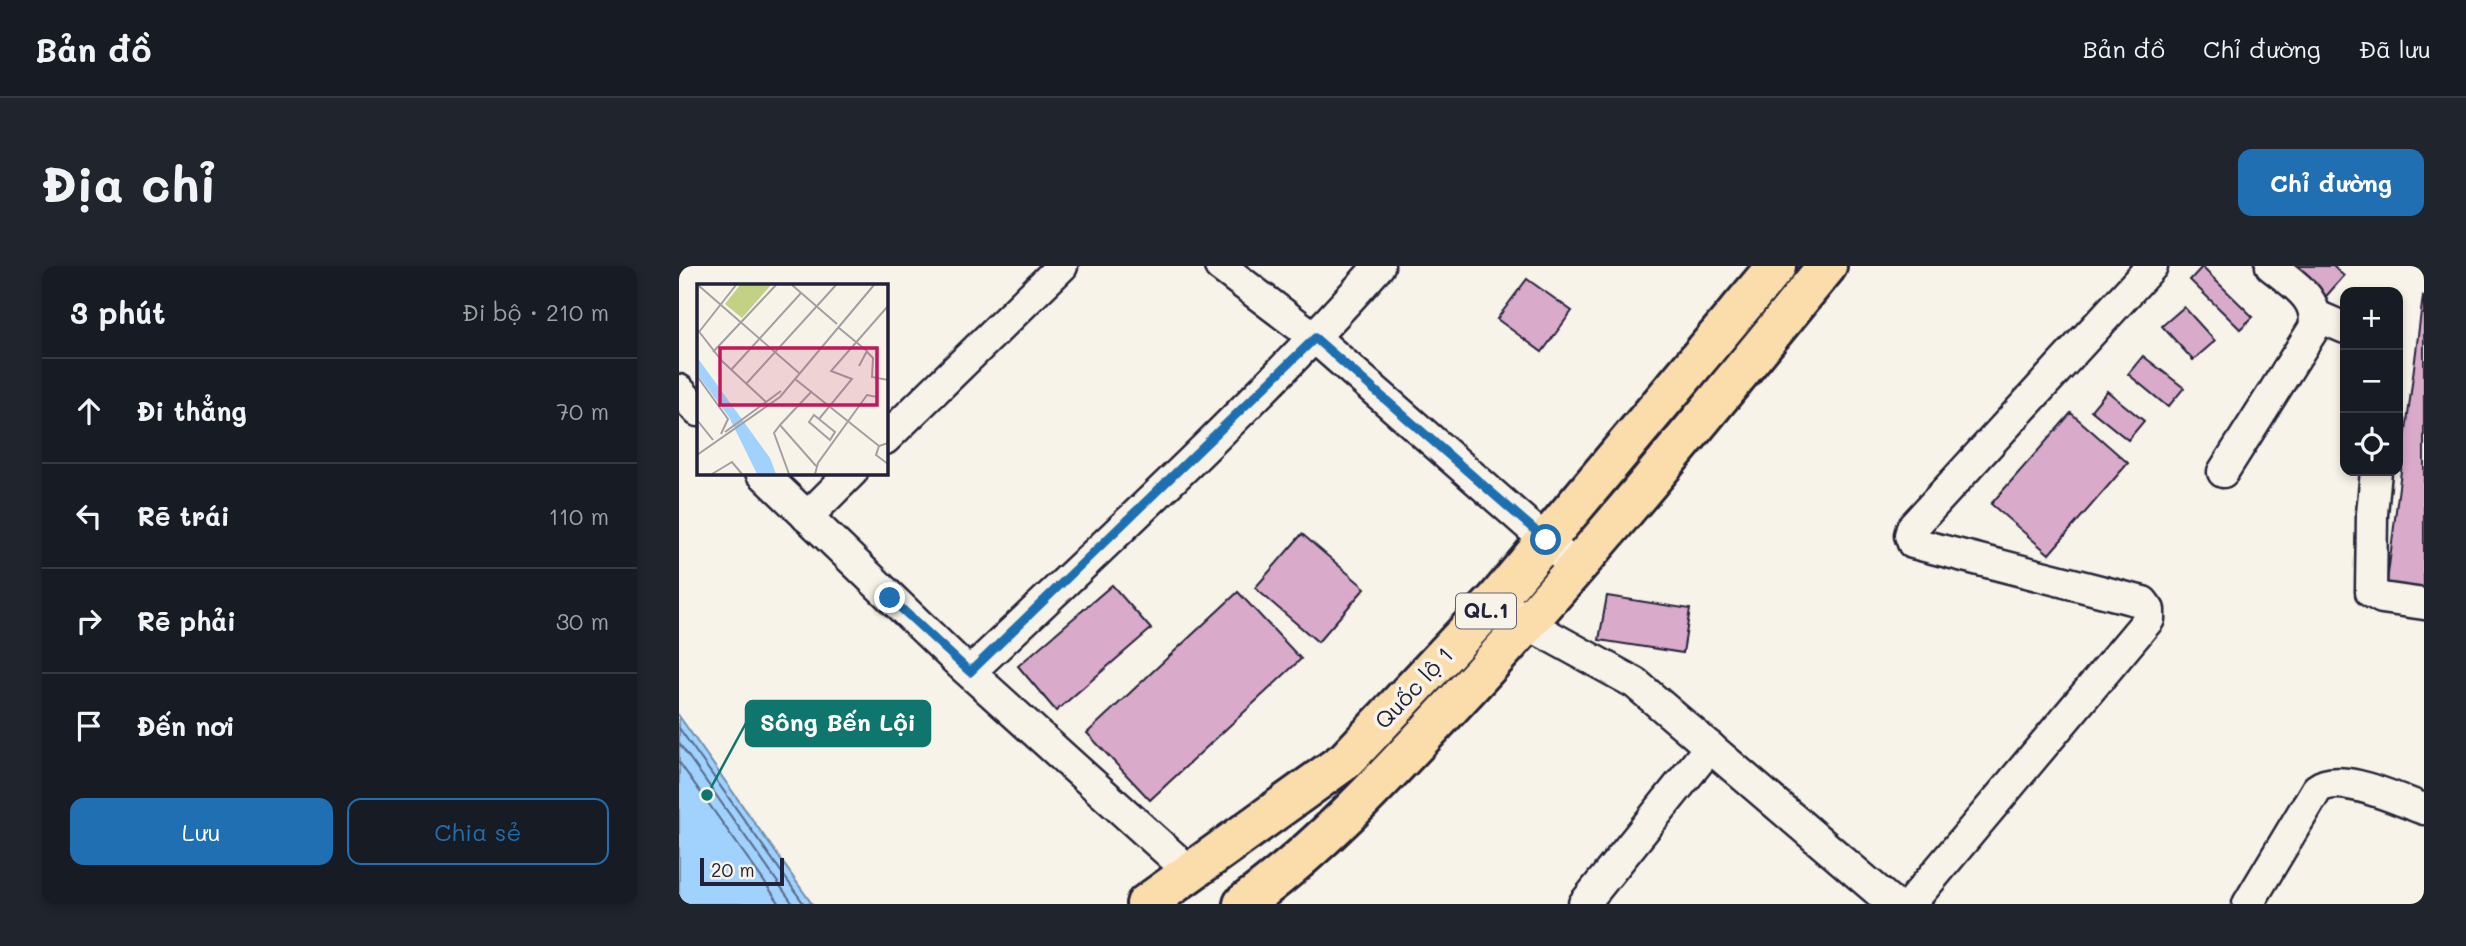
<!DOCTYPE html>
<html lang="vi">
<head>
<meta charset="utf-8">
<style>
  :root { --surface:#171b24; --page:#20242c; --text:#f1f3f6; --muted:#9ea1a6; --line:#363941; --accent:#1f6fb2 }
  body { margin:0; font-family:Mali,sans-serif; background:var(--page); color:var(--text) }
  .controls { position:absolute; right:21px; top:21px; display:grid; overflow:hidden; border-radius:14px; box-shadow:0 4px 10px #0003 }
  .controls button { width:63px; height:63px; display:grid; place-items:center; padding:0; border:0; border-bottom:2px solid var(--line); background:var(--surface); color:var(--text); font:35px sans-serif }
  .scale { position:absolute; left:21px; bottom:18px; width:84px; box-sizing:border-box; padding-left:7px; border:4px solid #22223b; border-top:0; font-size:19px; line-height:24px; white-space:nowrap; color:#22223b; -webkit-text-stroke:5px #f7f3e8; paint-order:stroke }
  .stop { position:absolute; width:21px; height:21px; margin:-16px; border:5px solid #1f6fb2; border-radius:50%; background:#fff }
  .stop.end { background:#1f6fb2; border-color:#fff; box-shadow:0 2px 7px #0008 }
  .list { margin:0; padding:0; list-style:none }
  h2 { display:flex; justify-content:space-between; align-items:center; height:91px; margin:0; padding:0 28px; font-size:30px }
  h2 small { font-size:23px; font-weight:400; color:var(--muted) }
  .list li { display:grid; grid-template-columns:46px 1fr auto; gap:21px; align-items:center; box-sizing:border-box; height:105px; padding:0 28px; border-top:2px solid var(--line) }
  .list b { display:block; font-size:26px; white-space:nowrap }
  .list em { font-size:23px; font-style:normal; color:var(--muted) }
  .actions { display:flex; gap:14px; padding:21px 28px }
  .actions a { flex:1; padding:16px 0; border:2px solid var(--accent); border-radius:14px; text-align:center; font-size:24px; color:var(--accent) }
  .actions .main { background:var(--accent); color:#fff }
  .icon { flex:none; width:38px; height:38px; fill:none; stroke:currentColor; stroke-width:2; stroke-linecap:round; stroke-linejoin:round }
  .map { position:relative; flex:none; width:1745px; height:638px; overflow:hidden; border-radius:14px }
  header { display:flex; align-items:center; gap:42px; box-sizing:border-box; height:98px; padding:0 35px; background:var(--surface); border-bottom:2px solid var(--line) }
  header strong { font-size:33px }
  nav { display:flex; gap:38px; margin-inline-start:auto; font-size:24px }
  .intro { display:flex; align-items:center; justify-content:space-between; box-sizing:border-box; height:168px; padding:0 42px }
  h1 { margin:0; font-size:49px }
  .button { padding:18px 32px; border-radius:14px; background:var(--accent); color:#fff; font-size:24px; font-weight:700 }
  main { display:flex; gap:42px; padding:0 42px }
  aside { flex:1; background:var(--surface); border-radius:14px; box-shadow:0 4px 10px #0003 }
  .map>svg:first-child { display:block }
  .water { fill:#a0d2fd; stroke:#6e8caf; stroke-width:2 }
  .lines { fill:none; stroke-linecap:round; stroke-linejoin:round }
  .shore { stroke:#546889; stroke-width:2 }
  .building { fill:#daaacb; stroke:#22223b; stroke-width:2 }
  .minor-casing { stroke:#22223b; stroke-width:35 }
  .highway-casing { stroke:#22223b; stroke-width:44 }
  .minor { stroke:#f7f3e8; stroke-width:30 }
  .highway { stroke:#faddab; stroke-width:38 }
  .route { stroke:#1f6fb2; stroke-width:9 }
  .labels { text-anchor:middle; stroke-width:7; stroke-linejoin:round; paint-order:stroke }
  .shield { fill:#f7f3e8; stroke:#62616f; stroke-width:2 }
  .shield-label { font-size:21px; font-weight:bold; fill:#22223b }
  .street-label { font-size:23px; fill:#22223b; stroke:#f7f3e8 }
  .inset-road { fill:none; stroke:#a29fa3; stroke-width:2 }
  .view { fill:#c2185b; fill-opacity:0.15; stroke:#c2185b; stroke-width:3.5 }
  .inset-edge { fill:none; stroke:#22223b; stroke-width:3.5 }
  .leader { fill:none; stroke:#0f766e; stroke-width:2.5 }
  .callout-dot { fill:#0f766e; stroke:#f7f3e8; stroke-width:2.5 }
  .callout { fill:#0f766e; stroke:#0f766e; stroke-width:2.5 }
  .callout-label { font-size:24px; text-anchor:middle; font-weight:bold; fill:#fff }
</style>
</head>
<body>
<header>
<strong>Bản đồ</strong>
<nav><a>Bản đồ</a><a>Chỉ đường</a><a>Đã lưu</a></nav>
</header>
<div class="intro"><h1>Địa chỉ</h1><a class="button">Chỉ đường</a></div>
<main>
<aside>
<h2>3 phút<small>Đi bộ · 210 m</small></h2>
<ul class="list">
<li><svg class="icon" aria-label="ahead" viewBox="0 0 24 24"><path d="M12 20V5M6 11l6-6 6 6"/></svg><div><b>Đi thẳng</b></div><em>70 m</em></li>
<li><svg class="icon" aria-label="left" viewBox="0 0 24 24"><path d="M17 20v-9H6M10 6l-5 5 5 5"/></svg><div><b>Rẽ trái</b></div><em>110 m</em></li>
<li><svg class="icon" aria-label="right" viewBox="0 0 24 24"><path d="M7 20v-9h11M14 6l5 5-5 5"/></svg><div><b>Rẽ phải</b></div><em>30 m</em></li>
<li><svg class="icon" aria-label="arrive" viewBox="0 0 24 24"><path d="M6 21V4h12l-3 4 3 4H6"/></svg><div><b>Đến nơi</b></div></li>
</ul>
<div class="actions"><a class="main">Lưu</a><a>Chia sẻ</a></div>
</aside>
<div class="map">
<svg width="1745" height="638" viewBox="0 0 1745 638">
  <rect width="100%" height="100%" fill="#f7f3e8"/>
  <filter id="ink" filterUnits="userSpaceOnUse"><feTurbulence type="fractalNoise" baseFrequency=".0143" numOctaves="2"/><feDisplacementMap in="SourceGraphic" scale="14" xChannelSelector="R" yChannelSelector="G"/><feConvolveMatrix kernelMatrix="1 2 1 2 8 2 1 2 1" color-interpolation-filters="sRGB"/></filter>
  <g filter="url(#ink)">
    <path class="water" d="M0 450 133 638H0Z"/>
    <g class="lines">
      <g class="shore">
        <path d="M0 462 125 638"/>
        <path d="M0 477 114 638"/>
        <path d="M0 496 101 638"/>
      </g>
    </g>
    <g class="building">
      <path d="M1598 0H1654L1665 10 1641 37Z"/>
      <path d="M1523 1 1574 51 1561 63 1511 14Z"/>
      <path d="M848 13 893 45 863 86 818 53Z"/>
      <path d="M1744 30 1745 31V345L1705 340Z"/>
      <path d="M1505 41 1536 75 1514 94 1483 60Z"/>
      <path d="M1464 90 1505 122 1489 141 1449 108Z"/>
      <path d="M1428 125 1465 155 1449 174 1412 144Z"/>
      <path d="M1392 147 1449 197 1370 288 1312 238Z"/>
      <path d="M623 268 686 322 639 376 576 322Z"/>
      <path d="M433 319 472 363 377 445 339 400Z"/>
      <path d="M559 326 622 393 471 534 408 467Z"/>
      <path d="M928 330 1011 343 1004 387 920 374Z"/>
    </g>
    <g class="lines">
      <defs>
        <g id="minor">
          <path d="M541 0 636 72 898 302"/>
          <path d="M1638 50 1666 62"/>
          <path d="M0 124 19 145"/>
          <path d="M206 173 383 0"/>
          <path d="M1697 205 1693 248 1692 326 1703 332 1745 338"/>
          <path d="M82 206 280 397 510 605"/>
          <path d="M1544 206 1635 62C1641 32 1614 18 1592 0"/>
          <path d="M128 251 173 206"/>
          <path d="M832 344 849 358 956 417 1214 638"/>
          <path d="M291 406C430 274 572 144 700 0"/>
          <path d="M905 638 1031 481"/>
          <path d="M1231 638 1470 353V344L1464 336 1234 277 1231 269 1233 262 1473 0"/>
          <path d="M1569 638 1638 523C1661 505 1719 534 1745 543"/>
        </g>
        <g id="highway">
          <path d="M467 638 667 494 818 333 1097 0"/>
          <path d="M564 638C644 580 711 506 778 434 908 295 1027 148 1148 0"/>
        </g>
      </defs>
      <use href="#minor" class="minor-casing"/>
      <use href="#highway" class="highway-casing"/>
      <use href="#minor" class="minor"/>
      <use href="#highway" class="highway"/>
    </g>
  </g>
  <g class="lines" filter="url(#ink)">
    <path class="route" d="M211 332 291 406 636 72 867 274"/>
  </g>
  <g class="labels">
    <rect class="shield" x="777" y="327.5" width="60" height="35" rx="5"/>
    <g class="shield-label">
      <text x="807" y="352">QL.1</text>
    </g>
    <g class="street-label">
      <text transform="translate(735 422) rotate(-47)" y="8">Quốc lộ 1</text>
    </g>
  </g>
  <g transform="translate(18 18)">
    <rect width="191" height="191" fill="#f7f3e8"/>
    <path d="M43 1H74L45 34 28 20Z" fill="#c3d185"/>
    <path d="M0 73 73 174 79 190H60L32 133 0 90Z" fill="#a0d2fd"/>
    <path class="inset-road" d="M1 1 102 89M95 1 140 40M142 44 170 67 162 82M0 45 25 77 69 118M2 48 39 1M16 68 79 1M170 68 176 74 175 93 191 96M34 86 104 9M0 92 31 135 24 150M98 95 182 162M49 100 139 1M117 131 138 148 133 156 112 138ZM122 135 155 95 134 87 191 22M0 136 16 156M83 141 115 107M28 148 84 107M191 159 182 162 179 171 191 180M0 171 83 113 177 1M15 190 35 178 45 190M92 190 77 149 83 141 119 182M118 190 121 179 170 111 180 113"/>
    <path class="view" d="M23 64H180V121H23Z"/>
    <rect width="191" height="191" class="inset-edge"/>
  </g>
  <path class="leader" d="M28 529L67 457"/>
  <circle class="callout-dot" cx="28" cy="529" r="7"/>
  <rect class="callout" x="67" y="435" width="184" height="45" rx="7"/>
  <g class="callout-label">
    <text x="159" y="465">Sông Bến Lội</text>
  </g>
</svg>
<div class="controls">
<button>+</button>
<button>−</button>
<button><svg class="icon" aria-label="locate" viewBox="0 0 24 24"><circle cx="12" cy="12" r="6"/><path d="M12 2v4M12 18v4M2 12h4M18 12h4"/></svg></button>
</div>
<div class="scale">20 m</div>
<div class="stop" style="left:867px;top:274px"></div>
<div class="stop end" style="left:211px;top:332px"></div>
</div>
</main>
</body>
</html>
